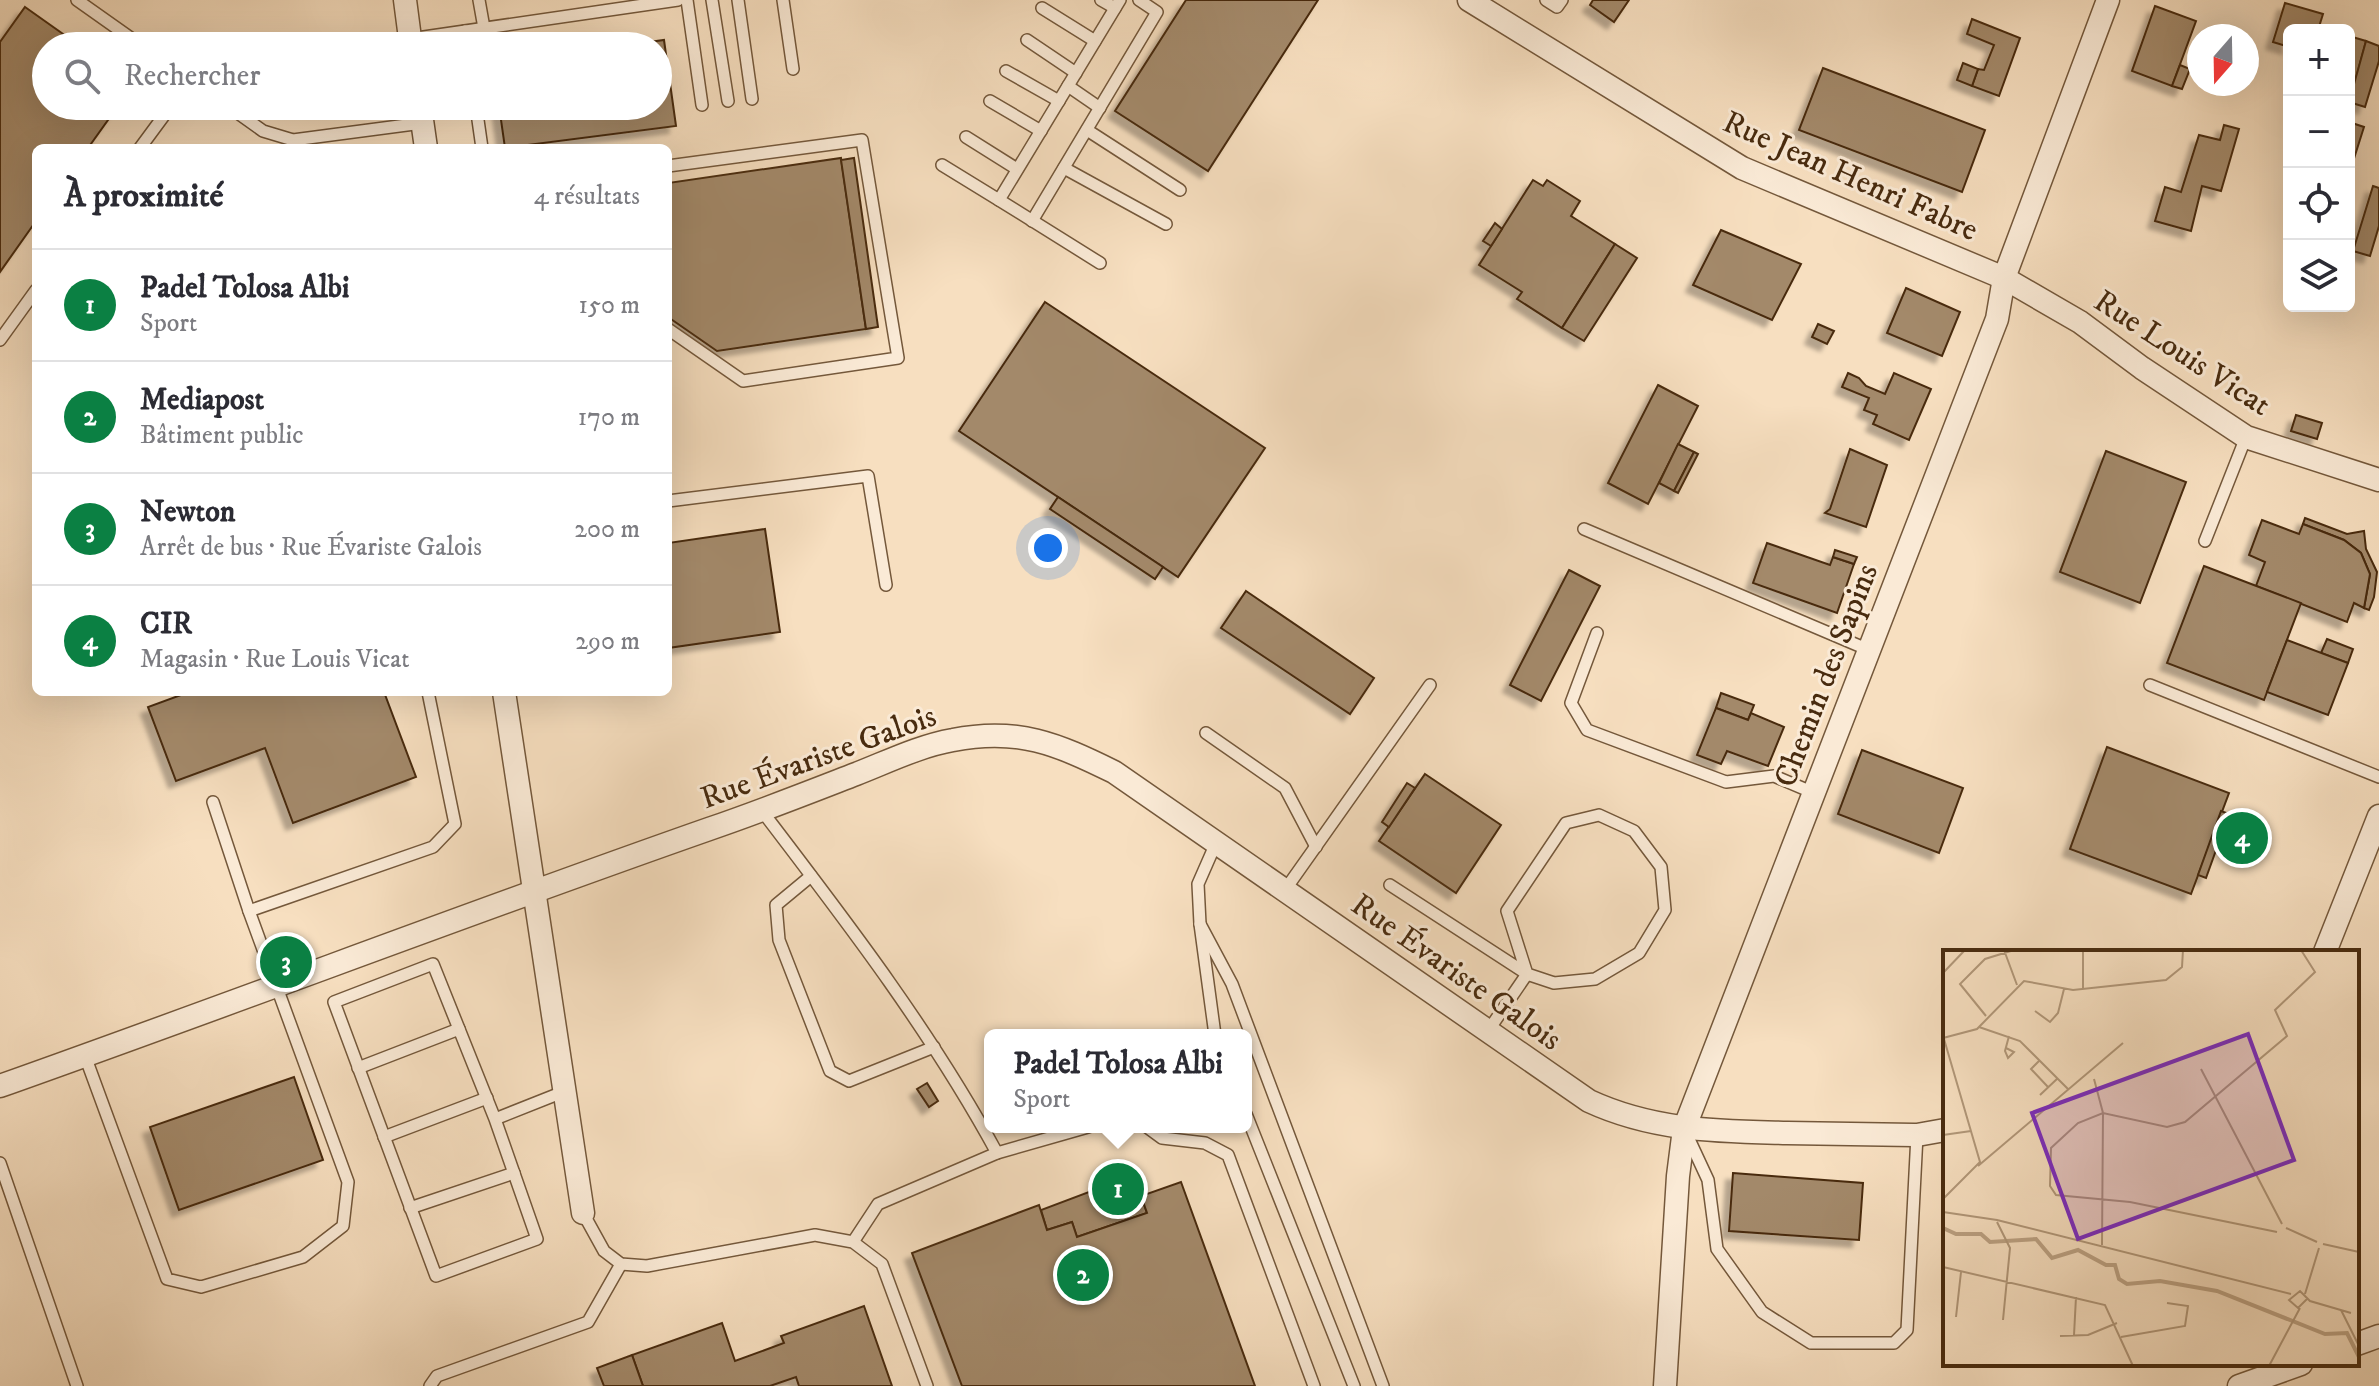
<!DOCTYPE html>
<html lang="fr">
<head>
<meta charset="utf-8">
<style>
  :root { --surface:#fff; --page:#f7f7f7; --text:#2b2b33; --muted:#7c7c81; --line:#e1e1e2; --accent:#0b8043 }
  body { margin:0; font-family:"IM FELL DW Pica",serif; background:var(--page); color:var(--text) }
  .controls { position:absolute; right:24px; top:24px; display:grid; overflow:hidden; border-radius:12px; box-shadow:0 8px 32px #0002 }
  .controls button { width:72px; height:72px; display:grid; place-items:center; padding:0; border:0; border-bottom:2px solid var(--line); background:var(--surface); color:var(--text); font:40px sans-serif }
  .compass { position:absolute; left:2187px; top:24px; width:72px; height:72px; border-radius:50%; background:var(--surface); box-shadow:0 8px 32px #0002; rotate:200deg }
  .you { position:absolute; left:1048px; top:548px; width:28px; height:28px; margin:-20px; border:6px solid #fff; border-radius:50%; background:#1a73e8; box-shadow:0 0 0 12px #1a73e833 }
  .badge { display:grid; place-items:center; width:52px; height:52px; border-radius:50%; background:var(--accent); color:#fff; font-size:26px; font-weight:700 }
  .pin { position:absolute; translate:-50% -50%; border:4px solid #fff; box-shadow:0 2px 8px #0006 }
  .popup { position:absolute; left:984px; top:1029px; width:268px; height:104px; box-sizing:border-box; display:grid; place-content:center; border-radius:12px; background:var(--surface); filter:drop-shadow(0 2px 6px #0005); font-size:26px; white-space:nowrap; color:var(--muted) }
  .popup b { font-size:30px; color:var(--text) }
  .popup::after { content:''; position:absolute; left:50%; top:100%; margin-left:-16px; border:16px solid transparent; border-top-color:var(--surface) }
  .list { margin:0; padding:0; list-style:none }
  h2 { display:flex; justify-content:space-between; align-items:center; height:104px; margin:0; padding:0 32px; font-size:34px }
  h2 small { font-size:26px; font-weight:400; color:var(--muted) }
  .list li { display:grid; grid-template-columns:52px 1fr auto; gap:24px; align-items:center; box-sizing:border-box; height:112px; padding:0 32px; border-top:2px solid var(--line) }
  .list b { display:block; font-size:30px; white-space:nowrap }
  .list p { margin:0; font-size:26px; white-space:nowrap; color:var(--muted) }
  .list em { font-size:26px; font-style:normal; color:var(--muted) }
  .icon { flex:none; width:44px; height:44px; fill:none; stroke:currentColor; stroke-width:2; stroke-linecap:round; stroke-linejoin:round }
  .map { position:relative; flex:none; width:2379px; height:1386px; overflow:hidden }
  .search { position:absolute; background:var(--surface); box-shadow:0 8px 32px #0002; left:32px; top:32px; width:640px; height:88px; display:flex; align-items:center; gap:20px; box-sizing:border-box; padding:0 28px; border-radius:44px; color:var(--muted); font-size:30px }
  .panel { position:absolute; background:var(--surface); box-shadow:0 8px 32px #0002; left:32px; top:144px; width:640px; height:552px; border-radius:12px }
  .map>svg:first-child { display:block }
  .building { fill:#a3896b; stroke:#482b0f; stroke-width:2; filter:url(#shadow) }
  .lines { fill:none; stroke-linecap:round; stroke-linejoin:round }
  .service-casing { stroke:#74583b; stroke-width:14 }
  .minor-casing { stroke:#74583b; stroke-width:25 }
  .service { stroke:#faead6; stroke-width:11 }
  .minor { stroke:#faead6; stroke-width:22 }
  .labels { text-anchor:middle; stroke-width:6; stroke-linejoin:round; paint-order:stroke }
  .street-label { font-size:32px; fill:#482b0f; stroke:#faead6 }
  .inset-river { fill:none; stroke:#bca284; stroke-width:4 }
  .inset-road { fill:none; stroke:#b19779; stroke-width:2 }
  .view { fill:#7b2cbf; fill-opacity:0.15; stroke:#7b2cbf; stroke-width:4 }
  .inset-edge { fill:none; stroke:#482b0f; stroke-width:4 }
</style>
</head>
<body>
<div class="map">
<svg width="2379" height="1386" viewBox="0 0 2379 1386">
  <defs>
    <filter id="shadow"><feDropShadow dx="-7" dy="7" stdDeviation="2" flood-color="#0004"/></filter>
  </defs>
  <rect width="100%" height="100%" fill="#f7dfc0"/>
  <filter id="stains"><feTurbulence type="fractalNoise" baseFrequency=".0025" numOctaves="4"/><feColorMatrix values="0 0 0 0 .2 0 0 0 0 .09 0 0 0 0 .02 0 0 0 .5 -.17"/></filter>
  <radialGradient id="worn" r=".72"><stop offset=".6" stop-color="#630" stop-opacity="0"/><stop offset="1" stop-color="#630" stop-opacity=".3"/></radialGradient>
  <g class="building">
    <path d="M1186 0H1318L1208 171 1115 111Z"/>
    <path d="M1593 0H1629L1614 22 1590 5Z"/>
    <path d="M2285 3 2323 14 2318 30H2289V47L2273 42Z"/>
    <path d="M2155 6 2196 21 2172 86 2132 71Z"/>
    <path d="M25 7 80 46H46V106H118L88 148H36V221L0 272V42Z"/>
    <path d="M1972 19 2020 38 1999 96 1972 86 1978 69 1984 70 1994 45 1967 34Z"/>
    <path d="M2349 36 2366 41 2355 82 2349 80Z"/>
    <path d="M664 40 676 126 505 148 499 106H658V46H621Z"/>
    <path d="M2366 41 2379 46V61L2365 107 2349 102Z"/>
    <path d="M1963 63 1978 69 1972 86 1957 80Z"/>
    <path d="M2180 65 2190 69 2182 89 2172 86Z"/>
    <path d="M1823 68 1985 130 1962 192 1799 130Z"/>
    <path d="M2349 122 2364 127 2351 168H2349Z"/>
    <path d="M2224 125 2239 129 2221 191 2202 186 2191 231 2155 221 2165 187 2181 192 2199 135 2220 140Z"/>
    <path d="M841 158 866 329 717 351 668 317V183Z"/>
    <path d="M854 158 878 327 866 329 841 160Z"/>
    <path d="M1533 180 1543 186 1547 180 1580 201 1571 216 1615 244 1562 328 1517 299 1522 292 1479 265Z"/>
    <path d="M2373 186 2379 188V226L2370 256 2353 251Z"/>
    <path d="M1495 223 1502 229 1491 246 1483 241Z"/>
    <path d="M1721 230 1801 264 1772 320 1693 285Z"/>
    <path d="M1615 244 1637 258 1584 341 1562 328Z"/>
    <path d="M1906 288 1960 312 1942 356 1887 333Z"/>
    <path d="M1045 302 1265 448 1178 577 959 431Z"/>
    <path d="M1818 324 1834 331 1827 344 1812 337Z"/>
    <path d="M1848 373 1859 378 1866 386 1885 394 1894 373 1931 389 1909 440 1873 424 1877 415 1864 410 1869 398 1842 387Z"/>
    <path d="M1658 385 1698 406 1648 504 1608 483Z"/>
    <path d="M2296 415 2322 423 2317 439 2291 431Z"/>
    <path d="M1678 444 1694 452 1674 491 1659 483Z"/>
    <path d="M1850 449 1887 465 1866 527 1825 513 1830 509Z"/>
    <path d="M2106 451 2186 482 2140 603 2060 572Z"/>
    <path d="M1694 452 1698 454 1678 493 1674 491Z"/>
    <path d="M1058 497 1163 567 1155 579 1050 509Z"/>
    <path d="M2305 518 2347 534 2364 531 2366 549 2377 572 2374 597 2369 610 2364 608 2370 574 2361 553 2344 540 2303 524Z"/>
    <path d="M2262 520 2299 534 2303 524 2344 540 2361 553 2370 574 2364 608 2354 603 2347 622 2256 586 2265 562 2249 555Z"/>
    <path d="M765 529 780 632 668 648V543Z"/>
    <path d="M1767 543 1830 565 1833 557 1854 564 1837 613 1753 583Z"/>
    <path d="M1835 550 1857 557 1854 564 1833 557Z"/>
    <path d="M2204 566 2301 603 2264 700 2167 663Z"/>
    <path d="M1569 570 1600 586 1541 701 1510 685Z"/>
    <path d="M1246 591 1374 678 1350 714 1221 628Z"/>
    <path d="M2327 639 2353 649 2348 663 2321 653Z"/>
    <path d="M2287 640 2348 663 2328 715 2267 692Z"/>
    <path d="M189 692H384L416 777 293 823 265 748 176 781 148 707Z"/>
    <path d="M1721 693 1754 705 1748 720 1716 708Z"/>
    <path d="M1716 708 1748 720 1751 713 1784 727 1768 766 1727 751 1721 764 1697 755Z"/>
    <path d="M2107 747 2229 793 2191 894 2070 849Z"/>
    <path d="M1862 750 1963 788 1939 853 1838 814Z"/>
    <path d="M1425 774 1501 825 1456 893 1379 841Z"/>
    <path d="M1407 783 1415 788 1389 827 1382 822Z"/>
    <path d="M2221 811 2229 814 2206 878 2198 875Z"/>
    <path d="M294 1077 323 1160 179 1210 150 1127Z"/>
    <path d="M927 1083 938 1101 929 1107 917 1089Z"/>
    <path d="M1733 1173 1863 1183 1859 1240 1729 1231Z"/>
    <path d="M1134 1175 1147 1213 1077 1237 1072 1222 1047 1230 1041 1210Z"/>
    <path d="M1181 1182 1255 1386H962L912 1253 1039 1205 1047 1230 1072 1222 1077 1237 1147 1213 1141 1196Z"/>
    <path d="M864 1306 892 1386H799L796 1377 770 1386H643L632 1355 722 1323 735 1361 784 1343 781 1336Z"/>
    <path d="M632 1355 643 1386H604L597 1368Z"/>
  </g>
  <g class="lines">
    <defs>
      <g id="service">
        <path d="M77 0 142 46"/>
        <path d="M479 0 484 28"/>
        <path d="M687 0 702 105"/>
        <path d="M712 0 728 101"/>
        <path d="M738 0 752 99"/>
        <path d="M783 0 793 69"/>
        <path d="M1101 0 1115 8"/>
        <path d="M1546 0 1557 7 1562 0"/>
        <path d="M1042 8 1095 41"/>
        <path d="M465 31 467 46"/>
        <path d="M410 39 678 0"/>
        <path d="M1027 40 1076 73"/>
        <path d="M1006 71 1059 101"/>
        <path d="M1068 86 1100 108"/>
        <path d="M990 101 1041 131"/>
        <path d="M228 106 263 131 293 140 422 123"/>
        <path d="M476 106 482 148"/>
        <path d="M1087 130 1180 190"/>
        <path d="M966 137 1017 169"/>
        <path d="M140 148 171 106"/>
        <path d="M942 165 999 200"/>
        <path d="M668 166 862 140 898 358 743 381 668 329"/>
        <path d="M1064 168 1166 224"/>
        <path d="M1032 221 1157 12 1139 0"/>
        <path d="M1100 263 999 200 1120 0"/>
        <path d="M0 340 36 290"/>
        <path d="M668 501 868 476 886 585"/>
        <path d="M1584 529 1869 650"/>
        <path d="M2205 541 2246 437"/>
        <path d="M1597 633 1571 703 1587 730 1726 782 1774 776 1814 793"/>
        <path d="M2150 685 2379 777"/>
        <path d="M1206 733 1285 788 1316 847"/>
        <path d="M762 811C846 921 930 1030 997 1153"/>
        <path d="M811 876 776 905 779 940 830 1071 849 1081 934 1047"/>
        <path d="M1390 885 1527 974 1554 983 1595 979 1639 953 1665 910 1661 867 1634 831 1599 815 1566 823 1507 911 1527 974 1488 1031"/>
        <path d="M1285 890 1430 685"/>
        <path d="M249 911 433 847 455 824 428 692"/>
        <path d="M1200 924 1232 984 1383 1386"/>
        <path d="M1215 1035 1200 924 1198 884 1216 843"/>
        <path d="M85 1056 167 1279 201 1287 303 1257 343 1226 348 1182 249 911 213 802"/>
        <path d="M358 1068 459 1029"/>
        <path d="M1246 1114 1354 1386"/>
        <path d="M495 1119 537 1239 436 1276 334 1002 433 964 495 1119 563 1092"/>
        <path d="M1147 1127 1162 1138 1205 1143 1228 1155 1314 1386"/>
        <path d="M384 1137 487 1098"/>
        <path d="M1688 1137 1708 1180 1717 1249 1762 1312 1811 1343H1894L1907 1330 1917 1135"/>
        <path d="M0 1163 77 1386"/>
        <path d="M410 1208 514 1173"/>
        <path d="M583 1213 604 1251 621 1264 647 1266 815 1235 853 1242 882 1264 927 1386"/>
        <path d="M853 1242 878 1204 997 1153 1088 1127"/>
        <path d="M430 1386 437 1376 588 1322 621 1264"/>
      </g>
      <g id="minor">
        <path d="M405 0 411 46"/>
        <path d="M1469 0 1742 168 2004 278 2080 322 2142 368 2246 437 2379 480"/>
        <path d="M420 106 426 148"/>
        <path d="M504 692 583 1213"/>
        <path d="M2325 952 2379 816"/>
        <path d="M0 1086C237 1002 472 912 709 829 759 812 807 793 856 774 887 762 919 746 953 740 1018 727 1057 744 1114 772L1589 1101C1654 1131 1717 1131 1787 1133 1831 1134 1874 1134 1917 1135L1945 1130"/>
        <path d="M2357 1344 2379 1336"/>
        <path d="M1665 1386 1678 1176 1684 1129 1997 319 2004 278 2108 0"/>
        <path d="M2239 1386 2301 1364"/>
      </g>
    </defs>
    <use href="#service" class="service-casing"/>
    <use href="#minor" class="minor-casing"/>
    <use href="#service" class="service"/>
    <use href="#minor" class="minor"/>
  </g>
  <g class="labels">
    <g class="street-label">
      <text transform="translate(1851 175) rotate(24)" y="11">Rue Jean Henri Fabre</text>
      <text transform="translate(2183 352) rotate(33)" y="11">Rue Louis Vicat</text>
      <text transform="translate(1825 675) rotate(-69)" y="11">Chemin des Sapins</text>
      <text transform="translate(818 756) rotate(-20)" y="11">Rue Évariste Galois</text>
      <text transform="translate(1457 971) rotate(35)" y="11">Rue Évariste Galois</text>
    </g>
  </g>
  <g transform="translate(1943 950)">
    <rect width="416" height="416" fill="#f7dfc0"/>
    <path class="inset-river" d="M0 278 13 284H38L47 292 93 289 109 308 135 300 163 315H172L176 329 184 334 217 331 274 341 382 384 404 383 416 407"/>
    <path class="inset-road" d="M61 0 74 35M140 0V38M0 23 22 0M92 61 107 72 115 63 121 39M43 66 17 34 42 9 71 0M36 77 77 91 125 139M0 88 34 79 81 31 130 40 223 30 239 17 240 0M63 98 71 102 65 108 62 101 66 86M97 110 88 119 105 137M258 119 339 274M151 129 160 163 159 295M97 145 115 128M0 185 28 181M35 216 180 93M0 249 37 212 1 89M0 262 54 270 348 344M54 272 67 298 60 370M343 278 374 292M334 282 187 252 113 245 107 236 108 198 135 173 160 163 224 177 242 172 344 86 332 60 372 22 358 0M380 294 416 302M0 317 162 355 190 416M362 344 376 298M364 349 355 358 346 350 357 341 367 351 408 363M398 360 416 396M13 367 18 322M131 385 133 347M117 386 145 385 174 373M178 387 242 376 245 356 224 353M326 416 357 358"/>
    <path class="view" d="M305 84 351 210 135 289 89 163Z"/>
    <rect width="416" height="416" class="inset-edge"/>
  </g>
  <rect width="100%" height="100%" filter="url(#stains)"/>
  <rect width="100%" height="100%" fill="url(#worn)"/>
</svg>
<div class="controls">
<button>+</button>
<button>−</button>
<button><svg class="icon" aria-label="locate" viewBox="0 0 24 24"><circle cx="12" cy="12" r="6"/><path d="M12 2v4M12 18v4M2 12h4M18 12h4"/></svg></button>
<button><svg class="icon" aria-label="layers" viewBox="0 0 24 24"><path d="M12 4l9 5-9 5-9-5zM3 14l9 5 9-5"/></svg></button>
</div>
<svg class="compass" viewBox="-18 -18 36 36"><path d="M0-13l5 13h-10z" fill="#e53935"/><path d="M0 13l5-13h-10z" fill="#7c7c81"/></svg>
<div class="you"></div>
<div class="pin badge" style="left:1118px;top:1189px">1</div>
<div class="popup"><b>Padel Tolosa Albi</b>Sport</div>
<div class="pin badge" style="left:1083px;top:1275px">2</div>
<div class="pin badge" style="left:286px;top:962px">3</div>
<div class="pin badge" style="left:2242px;top:838px">4</div>
<div class="search"><svg class="icon" aria-label="search" viewBox="0 0 24 24"><circle cx="10" cy="10" r="6"/><path d="M15 15l6 6"/></svg>Rechercher</div>
<section class="panel">
<h2>À proximité<small>4 résultats</small></h2>
<ul class="list">
<li><span class="badge">1</span><div><b>Padel Tolosa Albi</b><p>Sport</p></div><em>150 m</em></li>
<li><span class="badge">2</span><div><b>Mediapost</b><p>Bâtiment public</p></div><em>170 m</em></li>
<li><span class="badge">3</span><div><b>Newton</b><p>Arrêt de bus · Rue Évariste Galois</p></div><em>200 m</em></li>
<li><span class="badge">4</span><div><b>CIR</b><p>Magasin · Rue Louis Vicat</p></div><em>290 m</em></li>
</ul>
</section>
</div>
</body>
</html>
